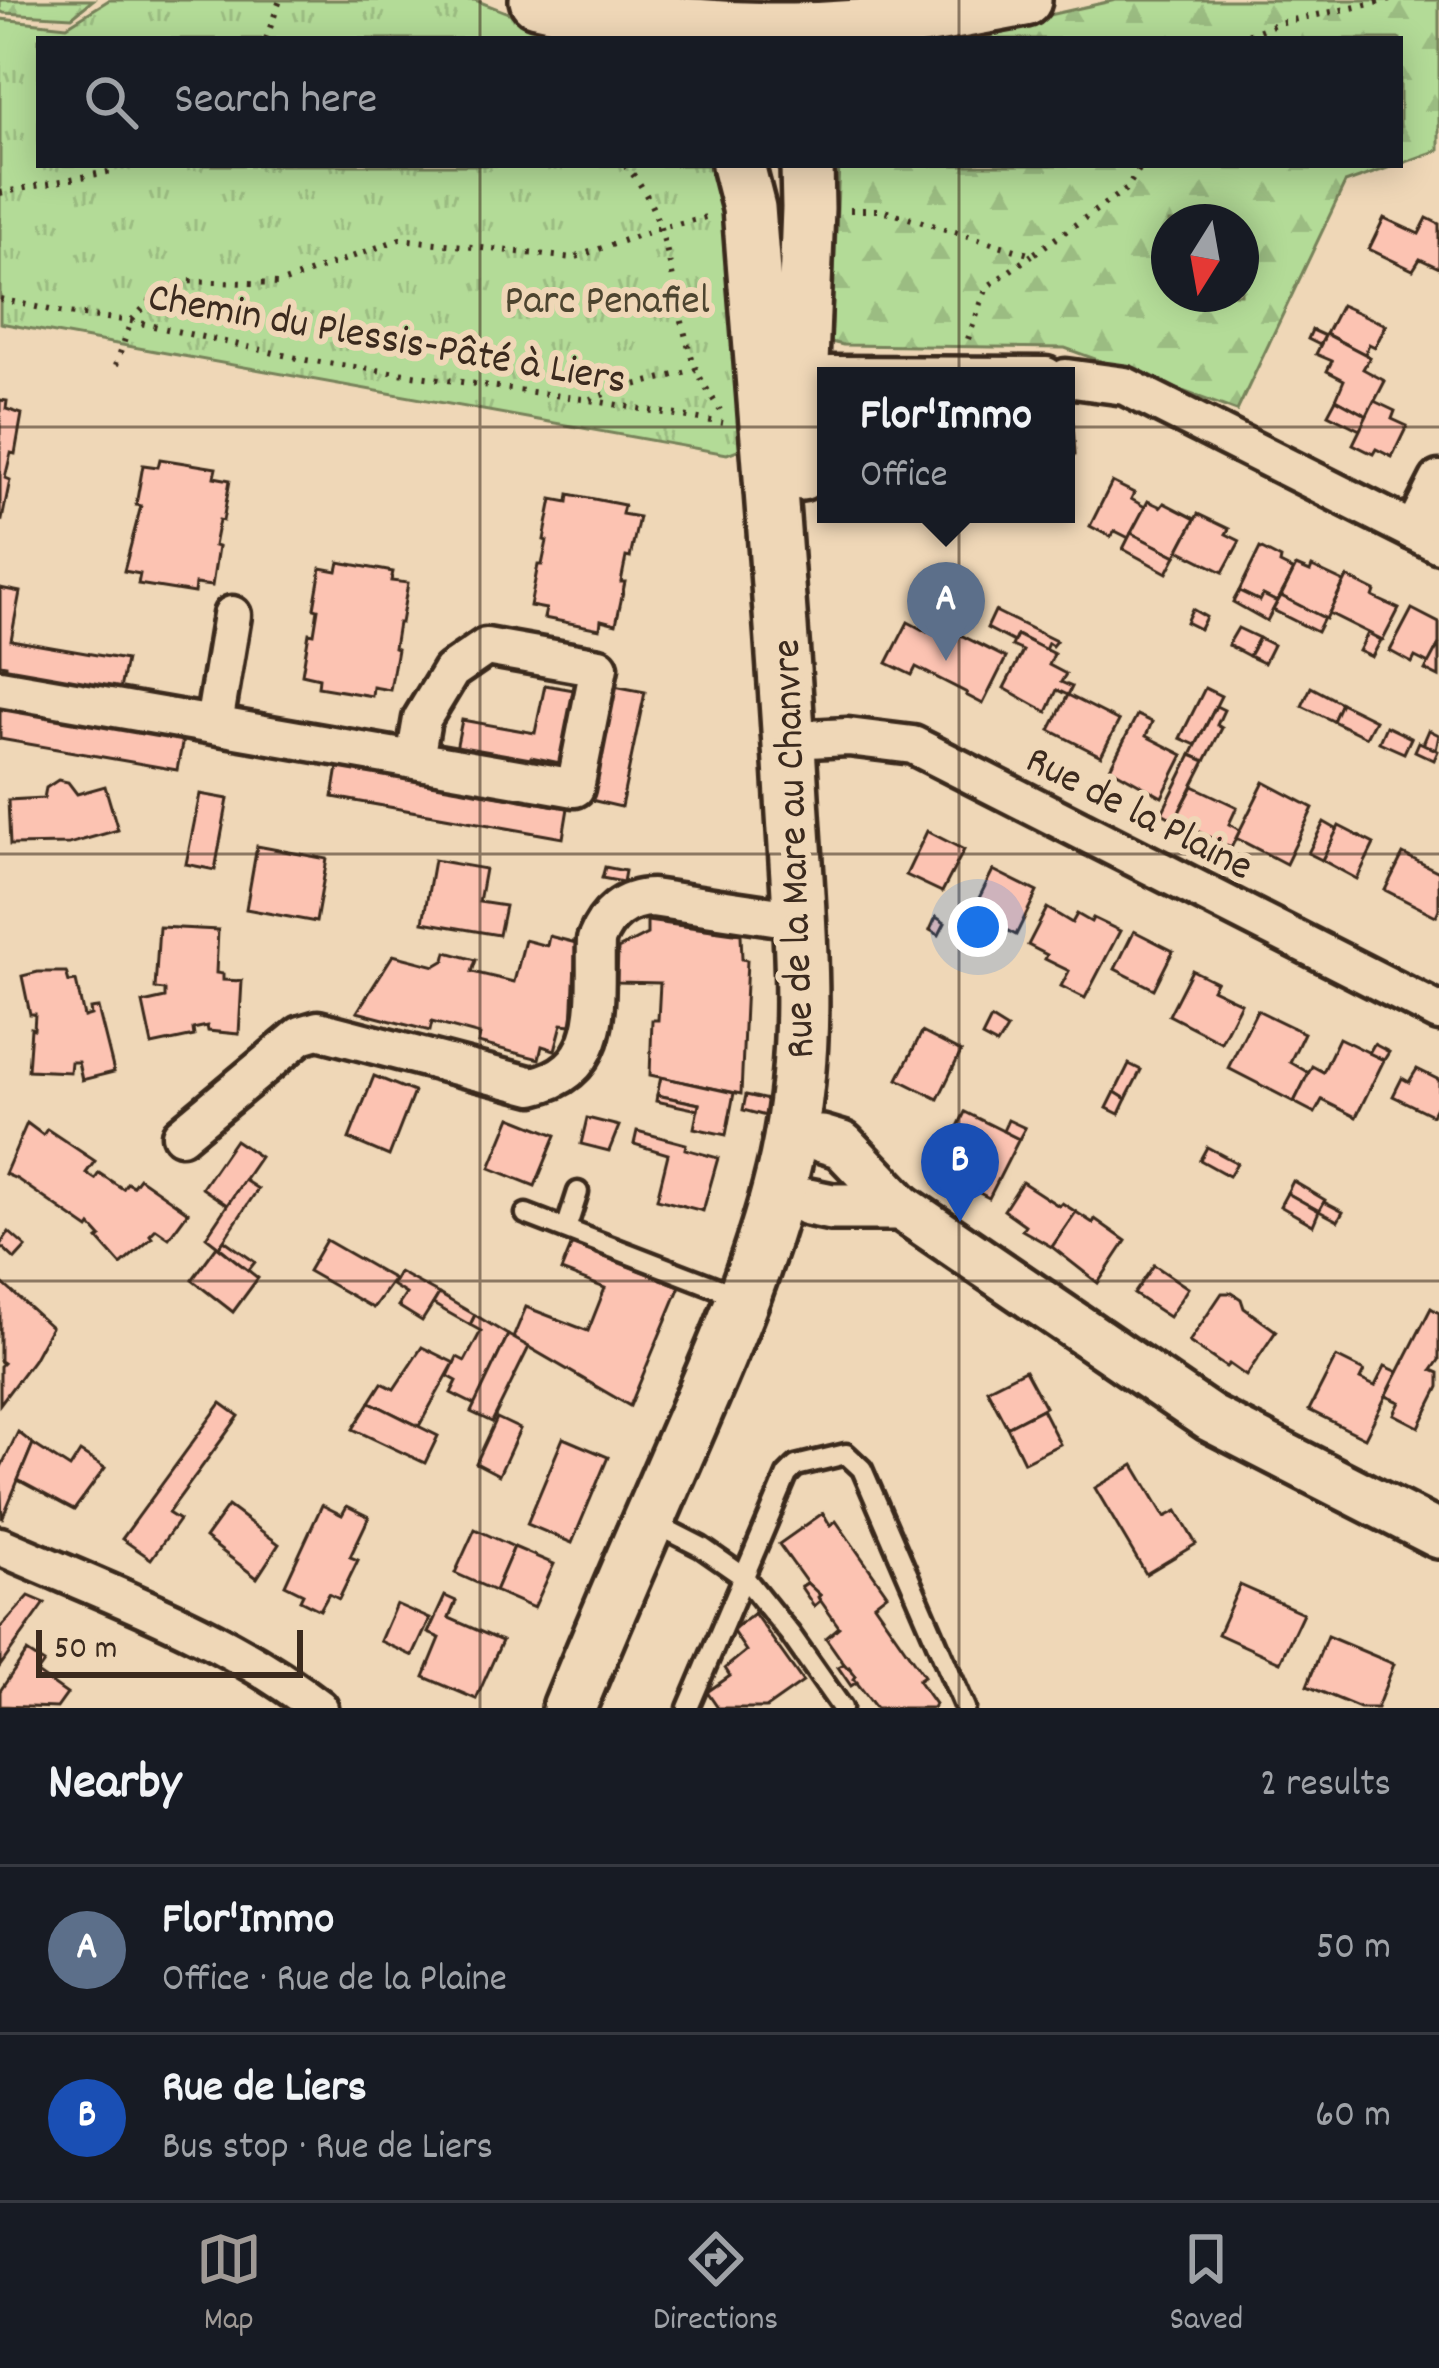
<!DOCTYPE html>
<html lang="en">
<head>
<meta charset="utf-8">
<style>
  :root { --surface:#171b24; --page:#242831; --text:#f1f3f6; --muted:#9ea1a6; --line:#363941; --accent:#9f9995 }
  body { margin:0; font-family:Dekko,sans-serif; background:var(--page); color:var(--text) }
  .compass { position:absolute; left:1151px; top:204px; width:108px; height:108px; border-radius:50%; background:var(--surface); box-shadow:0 6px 30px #0003; rotate:191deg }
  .scale { position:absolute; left:36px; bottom:30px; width:267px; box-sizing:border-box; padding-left:12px; border:6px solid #3b2a1e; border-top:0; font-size:33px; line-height:42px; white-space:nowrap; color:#3b2a1e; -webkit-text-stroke:9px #efd7b7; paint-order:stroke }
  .you { position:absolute; left:978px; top:927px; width:42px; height:42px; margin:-30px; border:9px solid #fff; border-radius:50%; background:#1a73e8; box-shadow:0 0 0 18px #1a73e833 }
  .badge { display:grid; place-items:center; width:78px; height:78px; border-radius:50%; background:var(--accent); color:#fff; font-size:39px; font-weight:700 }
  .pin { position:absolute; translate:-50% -99px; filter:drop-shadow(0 3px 6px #0008) }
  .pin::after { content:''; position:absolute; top:63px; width:42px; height:36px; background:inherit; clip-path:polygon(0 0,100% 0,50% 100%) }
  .popup { position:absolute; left:817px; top:367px; width:258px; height:156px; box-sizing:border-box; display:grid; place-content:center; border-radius:0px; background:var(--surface); filter:drop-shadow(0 3px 9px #0005); font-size:39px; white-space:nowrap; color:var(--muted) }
  .popup b { font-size:45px; color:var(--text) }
  .popup::after { content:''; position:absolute; left:50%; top:100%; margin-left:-24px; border:24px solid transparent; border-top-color:var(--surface) }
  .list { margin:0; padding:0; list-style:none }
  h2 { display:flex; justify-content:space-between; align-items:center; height:156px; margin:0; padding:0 48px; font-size:51px }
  h2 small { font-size:39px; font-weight:400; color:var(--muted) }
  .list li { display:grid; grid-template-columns:78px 1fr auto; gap:36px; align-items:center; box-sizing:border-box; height:168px; padding:0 48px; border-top:3px solid var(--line) }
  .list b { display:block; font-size:45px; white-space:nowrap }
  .list p { margin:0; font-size:39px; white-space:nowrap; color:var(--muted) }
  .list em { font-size:39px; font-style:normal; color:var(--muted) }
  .icon { flex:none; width:66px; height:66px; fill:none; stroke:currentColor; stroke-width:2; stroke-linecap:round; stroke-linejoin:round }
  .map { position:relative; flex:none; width:1439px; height:1708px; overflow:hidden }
  .search { position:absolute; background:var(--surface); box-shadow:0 6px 30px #0003; left:36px; right:36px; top:36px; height:132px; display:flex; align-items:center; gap:30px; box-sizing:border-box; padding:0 42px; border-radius:0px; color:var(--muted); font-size:45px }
  .sheet { height:492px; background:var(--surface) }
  nav { display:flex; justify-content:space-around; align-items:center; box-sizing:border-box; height:168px; border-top:3px solid var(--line); background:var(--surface); font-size:33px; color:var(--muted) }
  nav a { display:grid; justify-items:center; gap:6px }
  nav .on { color:var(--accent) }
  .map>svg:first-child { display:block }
  .grass { fill:url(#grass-tufts); stroke:#77825a; stroke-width:3 }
  .forest { fill:url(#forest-firs); stroke:#77825a; stroke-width:3; fill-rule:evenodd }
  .building { fill:#fcc3b2; stroke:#3b2a1e; stroke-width:3 }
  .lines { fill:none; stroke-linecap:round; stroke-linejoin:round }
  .service-casing { stroke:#3b2a1e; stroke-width:27 }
  .minor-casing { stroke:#3b2a1e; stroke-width:45 }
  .tertiary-casing { stroke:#3b2a1e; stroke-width:54 }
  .secondary-casing { stroke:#3b2a1e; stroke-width:60 }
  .path { stroke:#3b2a1e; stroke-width:6; stroke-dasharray:3 9; stroke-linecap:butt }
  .service { stroke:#efd7b7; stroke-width:18 }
  .minor { stroke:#efd7b7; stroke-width:36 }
  .tertiary { stroke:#efd7b7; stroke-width:45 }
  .secondary { stroke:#efd7b7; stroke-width:51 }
  .grid { fill:none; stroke:#3b2a1e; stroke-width:3; stroke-opacity:0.55 }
  .labels { text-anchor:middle; stroke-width:12; stroke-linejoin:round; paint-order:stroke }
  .park-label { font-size:42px; fill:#4d4530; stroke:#efd7b7 }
  .street-label { font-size:42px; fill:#3b2a1e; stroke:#efd7b7 }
</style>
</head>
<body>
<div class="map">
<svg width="1439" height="1708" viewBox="0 0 1439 1708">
  <defs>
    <pattern id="grass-tufts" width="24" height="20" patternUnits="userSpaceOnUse" patternTransform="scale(3)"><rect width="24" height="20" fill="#b3db97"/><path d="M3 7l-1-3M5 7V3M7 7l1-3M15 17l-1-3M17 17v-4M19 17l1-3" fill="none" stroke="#9bbc82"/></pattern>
    <pattern id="forest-firs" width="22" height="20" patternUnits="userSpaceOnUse" patternTransform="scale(3)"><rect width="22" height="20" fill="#b3db97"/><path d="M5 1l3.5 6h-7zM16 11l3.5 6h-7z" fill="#9bbc82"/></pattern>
  </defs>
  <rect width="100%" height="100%" fill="#efd7b7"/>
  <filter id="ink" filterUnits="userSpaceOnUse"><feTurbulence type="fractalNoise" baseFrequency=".00833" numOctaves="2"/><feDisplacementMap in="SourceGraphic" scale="24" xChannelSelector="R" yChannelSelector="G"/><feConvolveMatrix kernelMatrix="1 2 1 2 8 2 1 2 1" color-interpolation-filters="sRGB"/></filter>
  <g filter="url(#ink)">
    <path class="grass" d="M109 0H475L576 39H39V165H718L759 442 727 454 0 323V19L67 26Z"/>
    <g class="forest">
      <path d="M0 0H93L72 17 4 13 0 11Z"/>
      <path d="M1116 0H1439V150L1400 164V39H941Z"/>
      <path d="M839 165H1396L1345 183 1237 411 1065 348 843 345 831 342ZM1169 222H1241V294H1169Z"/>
    </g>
    <g class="building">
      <path d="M1384 218 1419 234 1427 218 1439 224V268L1420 259 1413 270 1369 249Z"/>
      <path d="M1341 305 1386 325 1375 347 1369 344 1365 354 1326 334Z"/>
      <path d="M1312 330 1325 336 1320 345 1308 339Z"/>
      <path d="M1326 334 1370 357 1363 369 1385 381 1367 416 1336 399 1344 380 1327 371 1332 361 1316 354Z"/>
      <path d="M1336 399 1367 416 1360 430 1328 414Z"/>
      <path d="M0 400 7 401 6 409 22 414 15 454 11 453 5 478 10 480 2 520 0 519Z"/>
      <path d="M1374 401 1395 411 1392 419 1407 426 1392 457 1376 449 1373 454 1353 444Z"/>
      <path d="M1073 423 1075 455 1066 456V424Z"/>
      <path d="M160 459 216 468 214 477 230 480 223 521 219 520 214 546 218 547 212 586 195 584 194 593 138 584 140 574 124 571 141 506 136 505 143 465 158 467Z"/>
      <path d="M1112 482 1134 493 1131 499 1145 507 1129 538 1115 531 1111 537 1090 526Z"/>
      <path d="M569 494 624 505 622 514 639 517 630 558 626 557 621 582H625L616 624 601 620 600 629 544 618 546 609 530 606 538 565H542L547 541 544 540 552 499 568 502Z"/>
      <path d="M1148 501 1161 507 1164 503 1195 519 1176 556 1131 533Z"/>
      <path d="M1198 514 1229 529 1226 534 1240 541 1223 572 1179 550Z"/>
      <path d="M1131 533 1176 556 1167 573 1123 549Z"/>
      <path d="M1260 548 1281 559 1280 564 1294 571 1277 602 1263 595 1260 601 1239 591Z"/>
      <path d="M339 562 393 572 391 581 408 583 401 623H398L394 648 397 649 390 690 373 687 372 696 318 687 319 678 302 674 309 633 314 634 318 609 314 608 321 568 337 571Z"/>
      <path d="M1296 566 1310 572 1312 567 1344 582 1326 619 1281 596Z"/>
      <path d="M1347 577 1375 591 1373 597 1399 609 1383 640 1329 613Z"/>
      <path d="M0 588 20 592 11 640 126 660 120 689 6 669V665L0 664Z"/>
      <path d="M1239 591 1260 601 1263 595 1277 602 1267 621 1233 602Z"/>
      <path d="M1281 596 1324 618 1317 632 1273 610Z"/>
      <path d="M1192 609 1206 617 1200 629 1186 622Z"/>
      <path d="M1412 609 1439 623V644L1429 664 1415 657 1412 663 1390 651Z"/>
      <path d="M995 611 1056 641 1052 646 1048 643 1045 650 1017 635 1014 642 987 628Z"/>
      <path d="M933 621 1006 658 983 704 966 695 967 693 916 667 912 675 887 663 908 622 927 632Z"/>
      <path d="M1238 628 1259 638 1249 656 1228 645Z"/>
      <path d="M1368 633 1381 640 1372 657 1359 651Z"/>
      <path d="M1017 635 1054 654 1049 665 1066 674 1061 682 1072 687 1068 695 1057 690 1047 712 1004 688 1023 651 1012 646Z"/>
      <path d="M1259 638 1273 645 1264 663 1249 656Z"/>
      <path d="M1439 644V677L1425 670Z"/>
      <path d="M545 685 574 690 560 763 531 757 529 762 456 749 462 720 535 733Z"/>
      <path d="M614 686 645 692 621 807 591 800Z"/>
      <path d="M1311 687 1341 703 1333 721 1302 706Z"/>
      <path d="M1205 688 1221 696 1196 745 1180 738Z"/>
      <path d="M1068 695 1119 721 1101 756 1050 730Z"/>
      <path d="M1341 703 1375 720 1366 737 1333 721Z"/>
      <path d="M0 706 183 739 177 770 0 739Z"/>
      <path d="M1216 706 1224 710 1217 725 1222 728 1205 761 1191 755Z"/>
      <path d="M1137 715 1152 722 1146 736 1183 755 1162 797 1110 768Z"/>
      <path d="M1386 726 1411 738 1404 753 1379 742Z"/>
      <path d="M1429 730 1439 735 1436 750 1423 744Z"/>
      <path d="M1419 742 1438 751 1434 760 1415 751Z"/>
      <path d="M1191 755 1205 761 1175 820 1162 813Z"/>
      <path d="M338 767 568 808 563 838 333 797Z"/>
      <path d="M58 780 68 782 77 794 105 786 118 830 69 844 10 845 8 800 44 798 46 788Z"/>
      <path d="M1264 782 1313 808 1286 864 1236 838Z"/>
      <path d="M1193 786 1237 807 1229 824 1240 830 1231 848 1175 820Z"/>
      <path d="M200 794 228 799 215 870 186 864Z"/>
      <path d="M1324 822 1338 830 1322 860 1308 853Z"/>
      <path d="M1339 826 1374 844 1357 879 1322 860Z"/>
      <path d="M927 831 964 850 942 892 906 875Z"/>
      <path d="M257 846 327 859 316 922 246 909Z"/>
      <path d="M1403 854 1439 872V909L1436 916 1385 890Z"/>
      <path d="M434 860 485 869 479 902 505 906 499 935 423 922Z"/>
      <path d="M605 867 625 871 623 882 602 878Z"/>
      <path d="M993 870 1037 892 1016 935 972 912Z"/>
      <path d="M1047 908 1072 923 1077 914 1091 922 1093 918 1120 931 1085 998 1061 986 1069 971 1045 959 1047 955 1028 945Z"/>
      <path d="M936 917 945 923 939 935 930 930Z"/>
      <path d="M647 921 741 934 742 959 747 960 741 1094 650 1075 652 1020H658L660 983 617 982 618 949 647 934Z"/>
      <path d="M159 927 218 930 216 973 223 974V980L242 981 239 1034 208 1031 207 1026 193 1029 194 1036 152 1045 143 1003 165 998V990L155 989Z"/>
      <path d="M1134 931 1173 951 1154 989 1115 969Z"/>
      <path d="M549 936 576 943 572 1025 562 1024 555 1050 542 1046 539 1059 478 1043 480 1035 432 1022 430 1031 357 1012 393 955 435 966 445 960 447 952 476 960 472 972 514 982 525 940 547 946Z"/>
      <path d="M1192 970 1216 982 1212 989 1241 1003 1221 1042 1169 1015Z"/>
      <path d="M38 972H66L69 982 76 981 84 1017 91 1015 90 1009 98 1008 114 1072 82 1080 78 1062H71L70 1072 28 1070 31 1028 34 1029 35 1014H30L22 976Z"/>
      <path d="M1257 1010 1304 1033 1290 1062 1309 1073 1294 1102 1228 1068Z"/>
      <path d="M991 1019 1007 1029 997 1045 982 1037Z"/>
      <path d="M922 1032 961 1052 938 1099 898 1079Z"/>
      <path d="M1339 1038 1384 1060 1356 1117 1322 1100 1315 1113 1294 1102 1312 1066 1323 1072Z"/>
      <path d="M1374 1044 1389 1052 1384 1060 1369 1053Z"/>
      <path d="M1129 1064 1141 1070 1126 1099 1115 1092Z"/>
      <path d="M1417 1069 1439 1080V1101L1432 1115 1393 1096 1402 1078 1409 1082Z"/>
      <path d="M374 1076 414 1092 389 1156 349 1139Z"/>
      <path d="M661 1077 734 1093 726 1135 694 1128 699 1104 657 1095Z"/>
      <path d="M1115 1092 1126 1099 1119 1114 1107 1108Z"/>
      <path d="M657 1095 699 1104 698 1110 656 1101Z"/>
      <path d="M746 1095 768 1100 766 1116 743 1110Z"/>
      <path d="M965 1112 1019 1139 989 1198 955 1180 965 1160 946 1151Z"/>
      <path d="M511 1117 556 1135 535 1186 490 1168Z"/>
      <path d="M587 1118 619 1126 609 1151 581 1144Z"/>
      <path d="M1008 1120 1025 1128 1019 1139 1003 1131Z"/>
      <path d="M27 1123 43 1135 47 1129 95 1161 86 1173 95 1179 99 1173 123 1189 127 1183 133 1186 139 1178 188 1212 169 1238 156 1229 150 1235 152 1238 121 1265 98 1239 101 1237 91 1226 89 1229 17 1179 5 1174Z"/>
      <path d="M637 1131 686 1144 685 1149 718 1158 703 1211 657 1199 668 1154 634 1144Z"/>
      <path d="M235 1140 260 1157 227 1205 202 1188Z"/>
      <path d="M1207 1147 1237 1163 1229 1176 1200 1160Z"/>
      <path d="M244 1180 258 1189 219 1247 206 1237Z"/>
      <path d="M1293 1181 1325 1200 1319 1211 1287 1193Z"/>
      <path d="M1022 1182 1059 1206 1062 1203 1076 1212 1052 1247 1022 1230 1025 1225 1004 1210Z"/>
      <path d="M1287 1193 1319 1211 1313 1225 1280 1206Z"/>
      <path d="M1324 1202 1343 1212 1338 1221 1319 1211Z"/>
      <path d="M1076 1212 1093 1223 1095 1219 1126 1241 1098 1283 1052 1247Z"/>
      <path d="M9 1232 26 1247 15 1259 0 1245Z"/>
      <path d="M224 1240 255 1262 248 1271 219 1247Z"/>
      <path d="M326 1240 394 1279 373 1308 308 1271Z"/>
      <path d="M572 1244 680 1286 630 1406 513 1338 526 1307 588 1331 605 1288 561 1271Z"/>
      <path d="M217 1246 258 1278 233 1312 192 1280Z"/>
      <path d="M1154 1265 1188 1288 1169 1317 1134 1294Z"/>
      <path d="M399 1272 439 1294 422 1321 398 1306 406 1294 392 1285Z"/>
      <path d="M0 1281 51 1327 33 1360 0 1404V1366L3 1363 0 1361Z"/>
      <path d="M1222 1293H1232L1241 1299 1244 1308 1276 1331 1246 1376 1229 1364 1226 1367 1189 1342Z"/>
      <path d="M439 1294 475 1315 470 1325 433 1304Z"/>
      <path d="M1431 1308 1439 1313V1360L1432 1370 1439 1373V1387L1419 1427 1394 1414 1400 1402 1386 1396Z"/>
      <path d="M475 1315 508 1335 475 1405 451 1393 457 1381 448 1376 457 1357 465 1361 481 1331 470 1325Z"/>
      <path d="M508 1335 529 1347 492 1422 471 1412Z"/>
      <path d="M422 1347 454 1363 419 1426 370 1402 382 1383 394 1389Z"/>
      <path d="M1336 1357 1364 1371 1360 1379 1375 1386 1385 1366 1398 1372 1365 1438 1309 1410Z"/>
      <path d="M1025 1370 1045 1407 1007 1427 987 1389Z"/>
      <path d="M370 1402 438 1436 425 1463 353 1429Z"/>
      <path d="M221 1403 239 1416 168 1513 179 1520 151 1559 122 1539Z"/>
      <path d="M1042 1409 1060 1444 1024 1462 1007 1427Z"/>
      <path d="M497 1418 520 1429 499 1475 476 1463Z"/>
      <path d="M18 1432 33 1444 2 1519 0 1469Z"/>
      <path d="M563 1438 608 1457 572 1543 527 1524Z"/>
      <path d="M33 1444 70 1468 80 1452 105 1468 74 1510 18 1480Z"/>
      <path d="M1134 1465 1165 1517 1177 1511 1196 1544 1146 1574 1095 1488Z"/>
      <path d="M322 1505 342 1515 347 1506 369 1517 350 1557 358 1560 339 1599 329 1594 320 1610 300 1600 303 1594 285 1585Z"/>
      <path d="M228 1506 279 1544 257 1578 205 1538Z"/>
      <path d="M823 1513 830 1525 836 1521 887 1594 874 1604 924 1676 918 1680 935 1704 933 1708H876L854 1679 856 1676 849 1667 847 1668 826 1638 839 1627 818 1597 820 1595 807 1583 779 1544Z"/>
      <path d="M475 1529 514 1547 495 1591 455 1573Z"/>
      <path d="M514 1547 554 1564 534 1608 495 1591Z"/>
      <path d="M807 1583 820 1595 818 1597 820 1601 814 1606 801 1587Z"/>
      <path d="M1240 1585 1303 1613 1280 1662 1218 1634Z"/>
      <path d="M29 1596 45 1603 0 1666V1628Z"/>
      <path d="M445 1596 456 1601 449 1618 502 1641 476 1699 424 1677 440 1638 428 1633Z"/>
      <path d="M396 1604 430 1619 413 1656 380 1641Z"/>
      <path d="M754 1613 803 1682 766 1708H718L707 1692 730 1676 725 1668 746 1651 732 1630Z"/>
      <path d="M1327 1636 1394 1664 1377 1708H1360L1307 1686Z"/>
      <path d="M27 1652 44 1663 37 1673 67 1694 57 1708 0 1706V1691Z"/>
      <path d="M844 1664 856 1676 854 1679 857 1682 851 1686 838 1667Z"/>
    </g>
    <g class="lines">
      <defs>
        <g id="service">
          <path d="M526 1214 741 1297"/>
          <path d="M566 1229 578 1192"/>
          <path d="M654 1523 701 1547 744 1577 790 1634 842 1708"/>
          <path d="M688 1708 787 1475 796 1466 846 1454 862 1469 965 1708"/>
        </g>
        <g id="minor">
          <path d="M801 378 831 375 1046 376"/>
          <path d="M1066 378 1125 386 1439 544"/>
          <path d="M1413 531 1439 480"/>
          <path d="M0 688 575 788 599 667 486 647 451 671 422 719 415 759"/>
          <path d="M214 724 232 615"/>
          <path d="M789 740 848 737 913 745 1439 1012"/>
          <path d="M181 1135 301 1035 318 1030 533 1086C607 1070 594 998 596 940 606 915 624 898 652 898L800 920"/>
          <path d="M0 1546C109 1594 224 1634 319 1708"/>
        </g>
        <g id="tertiary">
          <path d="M822 1139 842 1145 901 1207 1210 1418 1439 1535"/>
          <path d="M808 1202 832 1207H901"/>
        </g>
        <g id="secondary">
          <path d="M536 0C617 19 701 29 785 29 865 30 947 15 1025 0"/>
          <path d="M801 474 799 441 808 208 807 165"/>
          <path d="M569 1708C609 1610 652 1513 694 1416 731 1331 766 1249 786 1159 813 1033 799 924 792 797 781 600 764 404 749 208L738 165"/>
        </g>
      </defs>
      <use href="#service" class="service-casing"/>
      <use href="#minor" class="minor-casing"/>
      <use href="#tertiary" class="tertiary-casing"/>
      <use href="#secondary" class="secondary-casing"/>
      <g class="path">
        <path d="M266 39 280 0"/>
        <path d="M1237 39 1278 23 1390 0"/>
        <path d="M625 165C675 219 670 303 696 369 702 383 712 397 720 410"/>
        <path d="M0 193 107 172 117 165"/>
        <path d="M850 210H882L1032 255 1126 189 1142 165"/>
        <path d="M0 299 59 312 131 321 306 360 589 400 723 423"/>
        <path d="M968 339 987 287 1032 255"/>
        <path d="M116 365 131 321 157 294 182 281 279 284 400 239 573 258 660 228 706 217"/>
        <path d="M590 399 626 387 696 370"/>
      </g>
      <use href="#service" class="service"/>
      <use href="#minor" class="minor"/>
      <use href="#tertiary" class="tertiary"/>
      <use href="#secondary" class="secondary"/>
    </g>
  </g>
  <path class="grid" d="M480 0V39M959 0V39M480 165V1708M959 165V1708M0 427H1439M0 854H1439M0 1281H1439"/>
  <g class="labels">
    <g class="park-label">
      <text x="607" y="312">Parc Penafiel</text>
    </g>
    <g class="street-label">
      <text transform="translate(388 335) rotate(10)" y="15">Chemin du Plessis-Pâté à Liers</text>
      <text transform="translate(1141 810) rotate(27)" y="15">Rue de la Plaine</text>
      <text transform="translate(790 849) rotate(-92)" y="15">Rue de la Mare au Chanvre</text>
    </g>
  </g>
</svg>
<svg class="compass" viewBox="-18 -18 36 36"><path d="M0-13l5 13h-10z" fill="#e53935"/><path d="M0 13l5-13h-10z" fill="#9ea1a6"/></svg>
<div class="scale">50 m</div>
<div class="you"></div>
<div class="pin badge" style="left:946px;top:661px;background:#5c6f8a">A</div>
<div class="popup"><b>Flor'Immo</b>Office</div>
<div class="pin badge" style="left:960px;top:1222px;background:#1a4fb4">B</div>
<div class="search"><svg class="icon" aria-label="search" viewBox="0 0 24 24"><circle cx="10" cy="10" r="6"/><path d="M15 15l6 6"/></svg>Search here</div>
</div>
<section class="sheet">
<h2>Nearby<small>2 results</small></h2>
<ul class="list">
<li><span class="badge" style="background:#5c6f8a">A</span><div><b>Flor'Immo</b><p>Office · Rue de la Plaine</p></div><em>50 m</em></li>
<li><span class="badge" style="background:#1a4fb4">B</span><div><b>Rue de Liers</b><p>Bus stop · Rue de Liers</p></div><em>60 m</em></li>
</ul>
</section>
<nav>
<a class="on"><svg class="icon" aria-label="map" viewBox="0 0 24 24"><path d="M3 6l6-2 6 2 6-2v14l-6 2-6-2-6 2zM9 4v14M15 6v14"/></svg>Map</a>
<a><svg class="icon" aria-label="directions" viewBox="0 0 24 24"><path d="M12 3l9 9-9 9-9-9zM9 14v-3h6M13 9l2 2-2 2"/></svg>Directions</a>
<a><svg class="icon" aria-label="saved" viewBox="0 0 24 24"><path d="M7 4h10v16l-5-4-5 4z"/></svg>Saved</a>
</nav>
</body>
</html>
